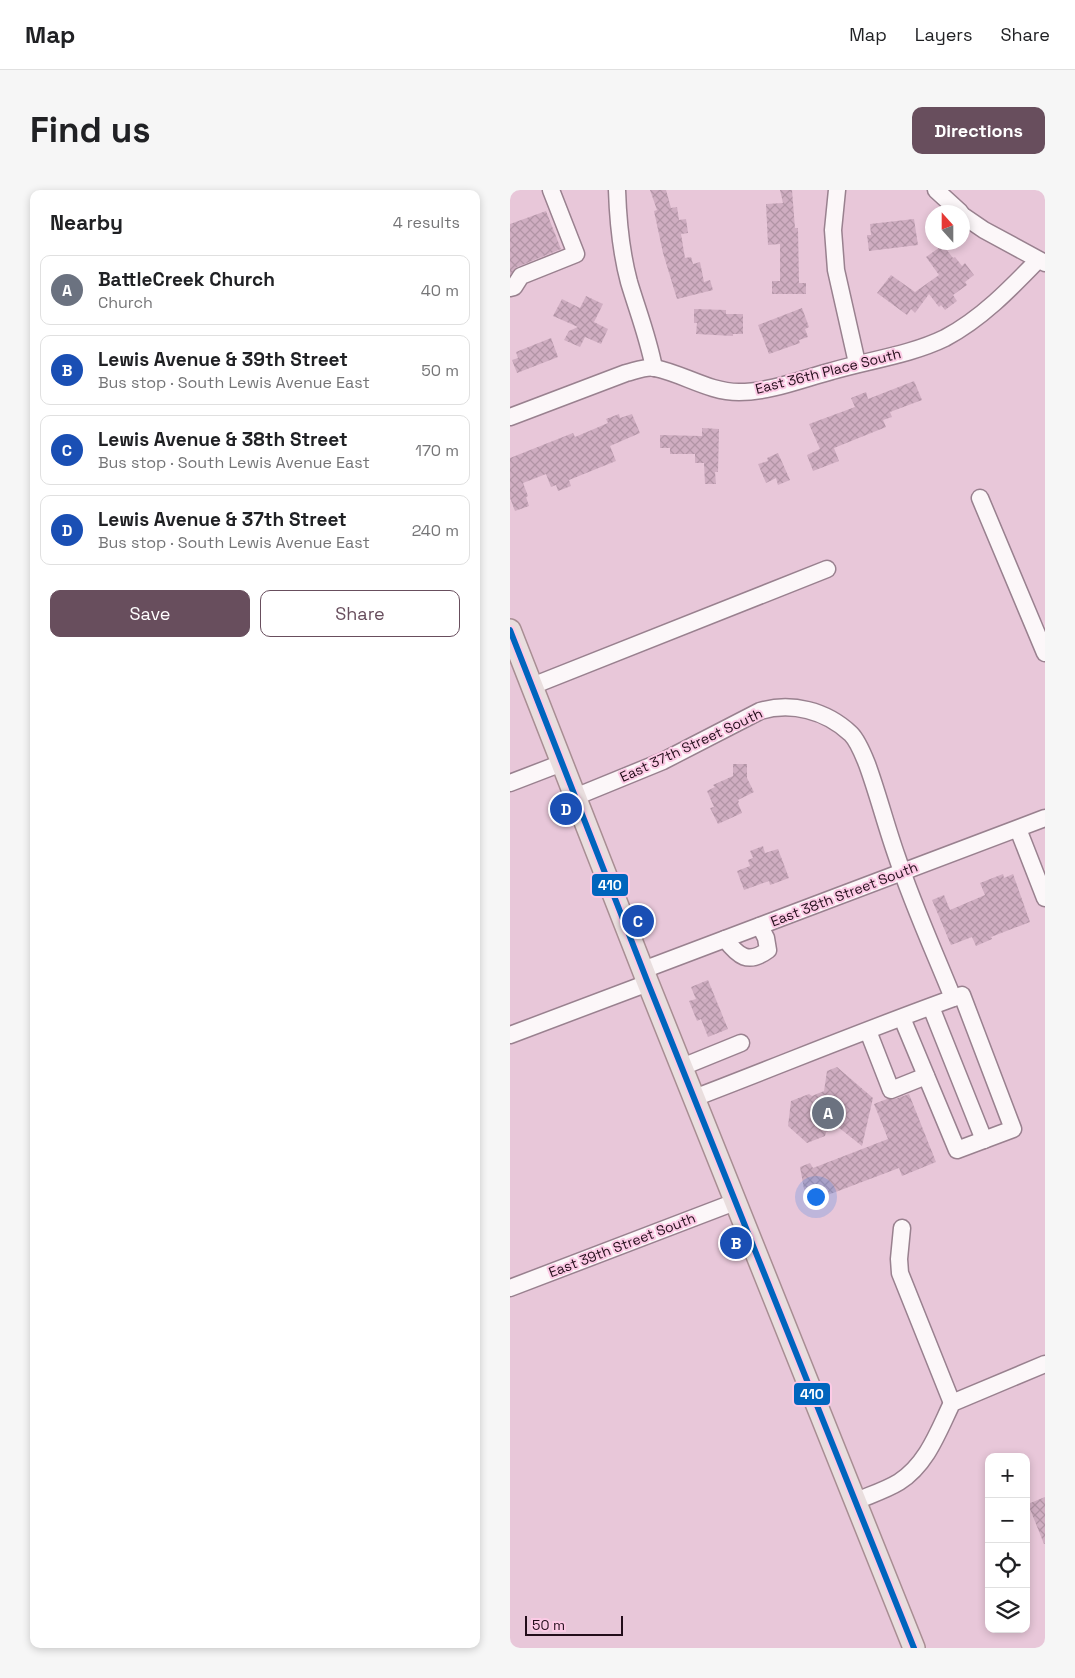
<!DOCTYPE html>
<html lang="en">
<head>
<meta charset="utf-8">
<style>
  :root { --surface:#fff; --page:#f6f6f6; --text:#202124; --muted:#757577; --line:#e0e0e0; --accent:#684e5d }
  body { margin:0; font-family:"Space Grotesk",sans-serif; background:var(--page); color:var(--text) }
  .controls { position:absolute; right:15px; bottom:15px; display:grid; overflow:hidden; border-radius:10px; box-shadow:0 2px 8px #0003 }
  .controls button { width:45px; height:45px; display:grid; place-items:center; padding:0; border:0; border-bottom:1px solid var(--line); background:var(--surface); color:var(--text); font:25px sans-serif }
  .compass { position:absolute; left:415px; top:15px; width:45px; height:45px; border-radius:50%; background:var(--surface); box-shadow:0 2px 8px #0003; rotate:339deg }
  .scale { position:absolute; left:15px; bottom:12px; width:98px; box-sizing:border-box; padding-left:5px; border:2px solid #230d1a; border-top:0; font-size:14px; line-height:18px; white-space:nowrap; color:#230d1a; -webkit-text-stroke:4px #fccae5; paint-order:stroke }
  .you { position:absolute; left:305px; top:1006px; width:18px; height:18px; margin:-12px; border:4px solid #fff; border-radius:50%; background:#1a73e8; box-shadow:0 0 0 8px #1a73e833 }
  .badge { display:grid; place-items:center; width:32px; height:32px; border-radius:50%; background:var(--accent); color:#fff; font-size:16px; font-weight:700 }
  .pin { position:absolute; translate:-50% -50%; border:2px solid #fff; box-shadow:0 1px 5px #0006 }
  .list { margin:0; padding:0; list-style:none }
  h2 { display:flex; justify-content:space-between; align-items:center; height:65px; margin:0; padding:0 20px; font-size:21px }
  h2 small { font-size:16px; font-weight:400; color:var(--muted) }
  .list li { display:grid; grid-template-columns:32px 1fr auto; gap:15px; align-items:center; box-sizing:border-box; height:70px; margin:0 10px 10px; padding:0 10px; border:1px solid var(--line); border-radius:10px }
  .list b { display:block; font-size:19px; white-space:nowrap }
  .list p { margin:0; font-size:16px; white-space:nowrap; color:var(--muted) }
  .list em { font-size:16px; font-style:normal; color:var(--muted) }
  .actions { display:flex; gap:10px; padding:15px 20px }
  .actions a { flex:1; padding:11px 0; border:1px solid var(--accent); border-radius:10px; text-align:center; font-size:18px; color:var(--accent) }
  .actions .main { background:var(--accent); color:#fff }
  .icon { flex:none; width:28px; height:28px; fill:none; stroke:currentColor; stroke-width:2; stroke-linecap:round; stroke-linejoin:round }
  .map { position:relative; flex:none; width:535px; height:1458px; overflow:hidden; border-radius:10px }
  header { display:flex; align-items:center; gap:30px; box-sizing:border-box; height:70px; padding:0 25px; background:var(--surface); border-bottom:1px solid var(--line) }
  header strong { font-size:24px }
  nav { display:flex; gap:28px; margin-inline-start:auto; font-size:18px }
  .intro { display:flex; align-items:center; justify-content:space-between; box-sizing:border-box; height:120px; padding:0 30px }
  h1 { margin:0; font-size:35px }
  .button { padding:12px 22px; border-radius:10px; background:var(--accent); color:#fff; font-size:18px; font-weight:700 }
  main { display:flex; gap:30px; padding:0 30px }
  aside { flex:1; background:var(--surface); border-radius:10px; box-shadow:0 2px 8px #0003 }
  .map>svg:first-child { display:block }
  .building { fill:url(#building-cross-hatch) }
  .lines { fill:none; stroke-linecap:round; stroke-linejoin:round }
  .minor-casing { stroke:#99818f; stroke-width:19 }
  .major-casing { stroke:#a88e93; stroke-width:24 }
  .minor { stroke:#fcf7f9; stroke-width:16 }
  .major { stroke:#e9dede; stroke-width:21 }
  .bus-1-casing { stroke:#fccae5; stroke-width:10 }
  .bus-1 { stroke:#0065bd; stroke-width:6 }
  .labels { text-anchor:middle; stroke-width:4; stroke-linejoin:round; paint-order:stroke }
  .street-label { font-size:14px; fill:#230d1a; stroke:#fccae5 }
  .line-badge { stroke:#fccae5; stroke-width:2 }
  .badge-label { font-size:14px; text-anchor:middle; font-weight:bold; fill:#fff }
</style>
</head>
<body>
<header>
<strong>Map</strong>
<nav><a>Map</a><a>Layers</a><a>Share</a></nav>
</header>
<div class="intro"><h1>Find us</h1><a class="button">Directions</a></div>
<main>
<aside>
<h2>Nearby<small>4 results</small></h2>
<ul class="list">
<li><span class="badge" style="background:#6b7280">A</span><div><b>BattleCreek Church</b><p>Church</p></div><em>40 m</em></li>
<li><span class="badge" style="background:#1a4fb4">B</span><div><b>Lewis Avenue &amp; 39th Street</b><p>Bus stop · South Lewis Avenue East</p></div><em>50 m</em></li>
<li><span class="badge" style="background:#1a4fb4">C</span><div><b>Lewis Avenue &amp; 38th Street</b><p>Bus stop · South Lewis Avenue East</p></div><em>170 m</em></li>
<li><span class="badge" style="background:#1a4fb4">D</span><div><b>Lewis Avenue &amp; 37th Street</b><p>Bus stop · South Lewis Avenue East</p></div><em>240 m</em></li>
</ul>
<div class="actions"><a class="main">Save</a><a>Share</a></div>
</aside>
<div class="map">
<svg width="535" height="1458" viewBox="0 0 535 1458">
  <defs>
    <pattern id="building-cross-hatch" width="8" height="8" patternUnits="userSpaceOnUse" patternTransform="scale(1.25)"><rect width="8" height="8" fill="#cfadc1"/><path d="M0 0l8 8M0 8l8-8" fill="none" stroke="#b194a5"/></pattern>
  </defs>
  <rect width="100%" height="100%" fill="#e8c7d9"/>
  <g class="building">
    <path d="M140 0H156L161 18 167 17 169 30 176 29 178 43 171 44 175 68 181 67 183 74 190 72 194 92 200 90 203 100 167 109 153 63 144 21 147 20Z"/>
    <path d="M270 0H282L285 38H288L289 93H296V104H262V91H270V54L258 55 256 14 273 13Z"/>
    <path d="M36 21 51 59 7 77 0 85V34Z"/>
    <path d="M404 29 408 55 359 61 357 45H361L360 34Z"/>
    <path d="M433 55 443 68 445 67 452 76 455 73 464 85 455 92 457 95 443 105 447 111 435 120 431 115 429 117 419 104 405 123 401 119 397 125 367 103 381 85 405 102 429 85 416 67Z"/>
    <path d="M76 106 93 114 84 132 98 139 91 154 75 147 70 157 54 150 59 141 68 137 43 126 52 109 70 118Z"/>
    <path d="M292 118 299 137 295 139 298 147 289 150 290 153 259 164 248 135Z"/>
    <path d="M184 119 216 120V124H233V144H223V146L186 144 187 133H184Z"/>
    <path d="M41 148 48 167 7 183 2 170 8 168 6 162Z"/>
    <path d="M404 191 412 210 380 222 382 227 373 230 376 237 324 258 329 271 303 281 297 265 310 259 299 234 345 217 341 208 356 202 358 209Z"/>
    <path d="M109 224 110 228 122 224 130 243 100 256 106 271 59 290 61 296 48 301 46 295 41 297 36 284 13 293 18 306 16 307 19 316 5 321 0 308V268L63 243 65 247 98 233 96 229Z"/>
    <path d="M192 238 209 239 208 282H205L206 294H195L194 273H185V264H160V258H150V245L192 246Z"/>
    <path d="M268 263 280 290 268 295 266 288 256 293 248 274 258 271 257 268Z"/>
    <path d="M223 574H237V588L244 602 228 610 229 612 228 613 232 623 208 634 200 618 204 617 197 601 205 597 203 595 223 586Z"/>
    <path d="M253 656 255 663 268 659 279 688 260 695 259 691 234 700 227 681 240 676 238 670 243 668 240 661Z"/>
    <path d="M493 684 494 688 503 684 520 732 481 747 482 749 466 756 462 747 441 755 422 710 434 705 440 720 475 705 470 693Z"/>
    <path d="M198 790 218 839 198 847 191 829 187 831 179 811 186 809 181 797Z"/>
    <path d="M327 877 363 908 352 956 328 937 316 942 315 946 297 953 278 936 281 911 299 904 302 906 314 901 317 881Z"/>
    <path d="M399 904 426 972 392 986 389 978 315 1006V1013L306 1016 294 999 290 977 300 973 303 978 378 949 364 914 377 909H385Z"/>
    <path d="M535 1307V1354H534L518 1314Z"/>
  </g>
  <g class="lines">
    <defs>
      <g id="minor">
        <path d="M107 0C108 31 111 62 119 92 128 122 138 147 144 178"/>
        <path d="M327 0 323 40 326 80 347 173"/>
        <path d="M426 0 450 22"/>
        <path d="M452 25 474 40 535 73"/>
        <path d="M0 98 4 97 11 86 66 64 41 0"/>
        <path d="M0 227 116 183C125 181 136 176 145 178 174 184 199 202 229 202 260 202 292 189 322 181 359 170 400 165 435 148 471 129 500 99 528 70"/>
        <path d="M470 308 535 463"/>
        <path d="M22 496 317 379"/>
        <path d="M0 593 52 573"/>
        <path d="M65 607 153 571 250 521C281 512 316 520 341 544 348 551 353 564 357 574 368 604 376 636 387 667 403 715 424 761 443 808"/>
        <path d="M508 639 535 708"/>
        <path d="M215 749C228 766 238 775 258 760L256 748 250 736"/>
        <path d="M133 780 535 628"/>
        <path d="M421 817 474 950"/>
        <path d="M358 841 381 900 416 886"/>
        <path d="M0 845 138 793"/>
        <path d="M172 877 231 853"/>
        <path d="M184 908C273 874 362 837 452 805L503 939 447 960 392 828"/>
        <path d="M392 1038 389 1069 390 1083 442 1213"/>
        <path d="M0 1098 225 1012"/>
        <path d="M346 1311C360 1305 376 1300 389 1292 417 1274 428 1242 442 1213L535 1174"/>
      </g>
      <path id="major" d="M0 440 138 793 404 1458"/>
    </defs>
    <use href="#minor" class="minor-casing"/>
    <use href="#major" class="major-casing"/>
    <use href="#minor" class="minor"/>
    <use href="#major" class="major"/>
    <defs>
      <path id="bus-1" d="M0 440 138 793 404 1458"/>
    </defs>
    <use href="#bus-1" class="bus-1-casing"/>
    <use href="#bus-1" class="bus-1"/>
  </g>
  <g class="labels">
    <g class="street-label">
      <text transform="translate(318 181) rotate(-14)" y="5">East 36th Place South</text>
      <text transform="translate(181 555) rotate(-25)" y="5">East 37th Street South</text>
      <text transform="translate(334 704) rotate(-21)" y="5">East 38th Street South</text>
      <text transform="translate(112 1055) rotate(-21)" y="5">East 39th Street South</text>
    </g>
  </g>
  <g class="line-badge">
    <rect x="81" y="683" width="38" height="24" rx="5" fill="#0065bd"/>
    <rect x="283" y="1192" width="38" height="24" rx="5" fill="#0065bd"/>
  </g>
  <g class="badge-label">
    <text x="100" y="700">410</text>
    <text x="302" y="1209">410</text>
  </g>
</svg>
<div class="controls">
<button>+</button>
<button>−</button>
<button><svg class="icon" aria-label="locate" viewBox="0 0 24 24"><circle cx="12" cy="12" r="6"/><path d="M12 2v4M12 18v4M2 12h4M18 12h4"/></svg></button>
<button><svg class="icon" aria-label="layers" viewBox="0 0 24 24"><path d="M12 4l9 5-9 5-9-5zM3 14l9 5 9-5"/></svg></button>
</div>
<svg class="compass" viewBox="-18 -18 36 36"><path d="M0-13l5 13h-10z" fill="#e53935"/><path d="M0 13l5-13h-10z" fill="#757577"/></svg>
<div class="scale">50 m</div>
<div class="you"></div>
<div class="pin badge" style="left:318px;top:923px;background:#6b7280">A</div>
<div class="pin badge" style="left:226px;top:1053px;background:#1a4fb4">B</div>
<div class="pin badge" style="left:128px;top:731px;background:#1a4fb4">C</div>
<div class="pin badge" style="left:56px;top:619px;background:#1a4fb4">D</div>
</div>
</main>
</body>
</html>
